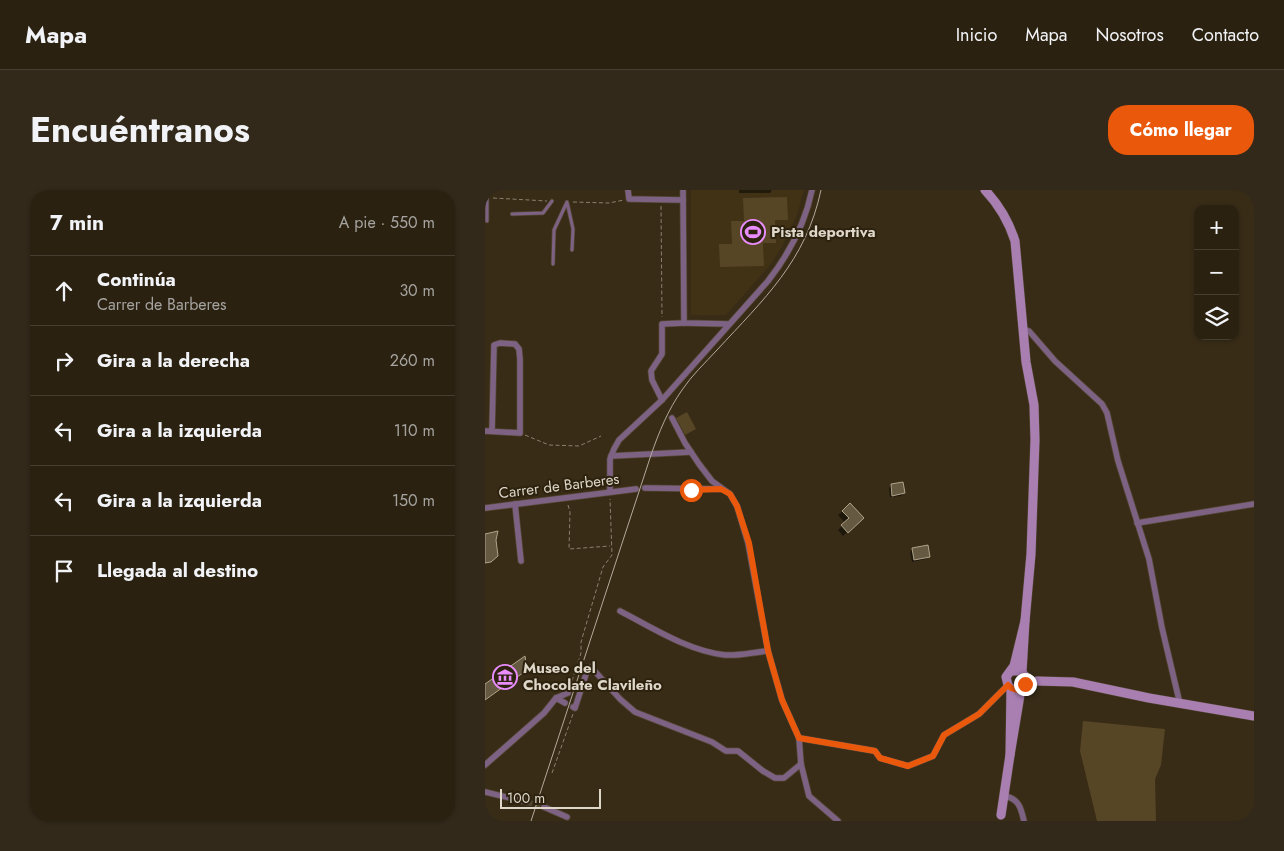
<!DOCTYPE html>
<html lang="es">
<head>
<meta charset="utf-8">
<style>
  :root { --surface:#2a2111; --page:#32291a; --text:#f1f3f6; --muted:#a5a39f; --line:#463e31; --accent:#ea580c }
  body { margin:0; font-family:Jost,sans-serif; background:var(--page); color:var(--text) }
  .controls { position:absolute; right:15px; top:15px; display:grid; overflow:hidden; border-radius:10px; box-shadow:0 1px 4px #0004 }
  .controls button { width:45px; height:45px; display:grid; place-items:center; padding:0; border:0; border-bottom:1px solid var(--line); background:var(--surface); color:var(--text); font:25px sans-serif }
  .scale { position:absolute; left:15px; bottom:12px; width:101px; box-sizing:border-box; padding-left:5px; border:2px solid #ded7ca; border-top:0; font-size:14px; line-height:18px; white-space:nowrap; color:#ded7ca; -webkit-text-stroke:4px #2d220d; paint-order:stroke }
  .stop { position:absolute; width:15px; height:15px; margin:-11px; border:4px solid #ea580c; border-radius:50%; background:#fff }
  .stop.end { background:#ea580c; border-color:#fff; box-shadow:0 1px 5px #0008 }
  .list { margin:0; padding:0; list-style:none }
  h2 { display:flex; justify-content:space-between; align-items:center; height:65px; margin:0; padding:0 20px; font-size:21px }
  h2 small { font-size:16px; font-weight:400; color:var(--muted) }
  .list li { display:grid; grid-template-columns:32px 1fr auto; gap:15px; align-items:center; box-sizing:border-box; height:70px; padding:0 20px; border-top:1px solid var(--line) }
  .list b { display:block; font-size:19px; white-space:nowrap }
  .list p { margin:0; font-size:16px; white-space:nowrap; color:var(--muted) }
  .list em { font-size:16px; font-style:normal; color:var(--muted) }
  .icon { flex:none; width:28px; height:28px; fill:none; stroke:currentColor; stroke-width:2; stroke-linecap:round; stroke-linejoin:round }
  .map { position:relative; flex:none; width:769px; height:631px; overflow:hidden; border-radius:20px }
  header { display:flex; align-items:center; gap:30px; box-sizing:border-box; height:70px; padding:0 25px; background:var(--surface); border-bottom:1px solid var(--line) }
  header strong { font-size:24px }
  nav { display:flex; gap:28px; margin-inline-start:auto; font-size:18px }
  .intro { display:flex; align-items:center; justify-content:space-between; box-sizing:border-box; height:120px; padding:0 30px }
  h1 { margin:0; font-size:35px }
  .button { padding:12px 22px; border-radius:20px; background:var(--accent); color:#fff; font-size:18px; font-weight:700 }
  main { display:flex; gap:30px; padding:0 30px }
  aside { flex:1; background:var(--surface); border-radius:20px; box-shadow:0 1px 4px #0004 }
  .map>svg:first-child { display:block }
  .built { fill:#413216 }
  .green { fill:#574625 }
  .shadow { fill:#0007 }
  .building { fill:#655942; stroke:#b0a38a }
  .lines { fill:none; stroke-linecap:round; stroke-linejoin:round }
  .street-tunnel { stroke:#514632; stroke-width:5.5; stroke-dasharray:5.5 3; stroke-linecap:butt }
  .lane-casing { stroke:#534734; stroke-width:4.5 }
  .street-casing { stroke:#534734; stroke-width:7 }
  .secondary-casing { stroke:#534734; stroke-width:10 }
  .path { stroke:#89806f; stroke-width:1; stroke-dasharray:4 2.5; stroke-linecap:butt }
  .lane { stroke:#7d6283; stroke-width:3 }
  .street { stroke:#7d6283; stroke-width:5.5 }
  .secondary { stroke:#a97fb2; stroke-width:9 }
  .tram { stroke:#b3aa9b; stroke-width:1 }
  .route { stroke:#ea580c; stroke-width:6 }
  .labels { text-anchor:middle; stroke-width:4; stroke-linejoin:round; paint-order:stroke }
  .poi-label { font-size:15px; font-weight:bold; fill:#ded7ca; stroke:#2d220d; text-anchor:start }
  .street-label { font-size:15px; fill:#ded7ca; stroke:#2d220d }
</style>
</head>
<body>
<header>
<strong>Mapa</strong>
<nav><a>Inicio</a><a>Mapa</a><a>Nosotros</a><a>Contacto</a></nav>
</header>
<div class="intro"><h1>Encuéntranos</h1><a class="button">Cómo llegar</a></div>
<main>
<aside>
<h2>7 min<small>A pie · 550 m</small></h2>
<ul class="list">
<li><svg class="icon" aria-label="ahead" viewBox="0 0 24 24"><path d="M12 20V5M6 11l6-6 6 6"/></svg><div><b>Continúa</b><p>Carrer de Barberes</p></div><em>30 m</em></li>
<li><svg class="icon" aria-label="right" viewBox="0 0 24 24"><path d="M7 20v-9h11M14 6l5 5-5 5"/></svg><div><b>Gira a la derecha</b></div><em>260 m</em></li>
<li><svg class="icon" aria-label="left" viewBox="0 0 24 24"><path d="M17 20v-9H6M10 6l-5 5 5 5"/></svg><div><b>Gira a la izquierda</b></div><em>110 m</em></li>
<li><svg class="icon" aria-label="left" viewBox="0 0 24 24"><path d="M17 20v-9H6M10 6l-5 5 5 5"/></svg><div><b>Gira a la izquierda</b></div><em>150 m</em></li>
<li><svg class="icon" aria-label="arrive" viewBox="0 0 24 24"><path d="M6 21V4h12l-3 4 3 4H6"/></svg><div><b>Llegada al destino</b></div></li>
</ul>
</aside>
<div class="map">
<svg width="769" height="631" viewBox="0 0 769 631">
  <rect width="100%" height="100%" fill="#382c17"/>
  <path class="built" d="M206 0H319L312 25 298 55 286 74 241 125H206Z"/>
  <g class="green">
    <path d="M302 7 303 30H290L291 53H278L279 76 235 77 234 54H247L246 31H259L258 8Z"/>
    <path d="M202 222 211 239 200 245 191 228Z"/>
    <path d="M598 531 680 539 676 575 670 589 671 631H612L595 561Z"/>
  </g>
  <g class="shadow">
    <path d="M254 0H287L285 3H254Z"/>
    <path d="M406 295 418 303 416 306 405 307 404 298Z"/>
    <path d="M365 315 377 328 358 346 353 340 360 333 353 325Z"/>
    <path d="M442 357 444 366 441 369 427 372 425 362 427 360Z"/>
  </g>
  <g class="building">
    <path d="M418 292 420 303 407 306 406 294Z"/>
    <path d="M365 313 379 328 363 343 356 335 364 328 357 321Z"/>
    <path d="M13 341 11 350 13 366 6 372 0 373V344Z"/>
    <path d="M443 355 445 367 429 370 427 358Z"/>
    <path d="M40 466 42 480 0 510V494Z"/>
  </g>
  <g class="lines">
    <path class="street-tunnel" d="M42 612 59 617"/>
    <defs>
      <g id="lane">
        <path d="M27 24 58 23 67 11"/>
        <path d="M2 31V7"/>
        <path d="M68 74 69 40 82 12 88 39 87 60"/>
      </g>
      <g id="street">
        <path d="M143 0 144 9 198 10"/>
        <path d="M198 0 199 133 244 134"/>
        <path d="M538 139 544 141 570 171 617 214 622 223 633 271 664 369 677 438 695 514"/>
        <path d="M177 210 167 190 166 181 177 164V134L199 133"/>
        <path d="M187 228 200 253 214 274 227 291 245 304 252 316 263 353 283 461 297 510 314 548 316 574 324 606 353 631"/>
        <path d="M0 241 35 243V169L34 159 30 154 15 153 9 155 7 241"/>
        <path d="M126 266 206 262"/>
        <path d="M160 298 236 299"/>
        <path d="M125 302V269L129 259 134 250 177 210 283 91C304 64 320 34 327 0"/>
        <path d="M30 314 36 371"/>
        <path d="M0 318 151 299"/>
        <path d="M652 333 769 314"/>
        <path d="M135 421C168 438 203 461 240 465 254 466 269 462 283 461"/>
        <path d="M71 508 80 513"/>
        <path d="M88 517 90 518 103 478 106 477 135 509 150 522 227 552 241 561H253L278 581 290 588H299L316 574"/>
        <path d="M314 548 390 561 395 568 423 576 448 566 459 545 494 524 523 495"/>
        <path d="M0 575 59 523 71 508 83 503"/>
        <path d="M0 602 42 612"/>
        <path d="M520 606C534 609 536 618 539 631"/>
        <path d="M59 617 82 627"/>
      </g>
      <g id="secondary">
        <path d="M500 0C515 16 524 32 530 51L541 172 549 215 550 250 546 364 540 431"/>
        <path d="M527 481H535L540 486V494L536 499H526L523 495 521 487 529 476 540 431 537 482"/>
        <path d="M552 491 588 492 664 508 769 526"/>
        <path d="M526 499 525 565 536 499"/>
        <path d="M516 625 525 565"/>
      </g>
    </defs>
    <use href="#lane" class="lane-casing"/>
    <use href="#street" class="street-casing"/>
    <use href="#secondary" class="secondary-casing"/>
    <g class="path">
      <path d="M8 8 62 11"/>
      <path d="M88 12 124 13 139 10"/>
      <path d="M176 16 177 127"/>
      <path d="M40 245 64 255 94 256 116 246"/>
      <path d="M83 315 85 322 84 359 125 356"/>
      <path d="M85 497 96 463V452L118 377 127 365 125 309"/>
      <path d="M67 583 88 524"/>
    </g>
    <use href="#lane" class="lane"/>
    <use href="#street" class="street"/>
    <use href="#secondary" class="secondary"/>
    <path class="tram" d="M46 631 166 265C174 242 183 220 197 200 207 185 220 173 232 160 279 109 321 71 336 0"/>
  </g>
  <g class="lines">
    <path class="route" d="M206 300 236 299 245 304 252 316 264 353 283 461 297 510 314 548 390 561 395 568 423 576 448 566 459 545 494 524 523 495 526 498 533 500 540 494"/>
  </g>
  <defs>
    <symbol id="stadium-ring" viewBox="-11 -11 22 22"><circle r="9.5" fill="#2d220d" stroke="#e98dfd" stroke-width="1.5"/><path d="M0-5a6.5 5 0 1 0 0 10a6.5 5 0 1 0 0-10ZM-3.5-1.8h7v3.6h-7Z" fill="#e98dfd"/></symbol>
    <symbol id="museum-ring" viewBox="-11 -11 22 22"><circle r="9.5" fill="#2d220d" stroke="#e98dfd" stroke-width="1.5"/><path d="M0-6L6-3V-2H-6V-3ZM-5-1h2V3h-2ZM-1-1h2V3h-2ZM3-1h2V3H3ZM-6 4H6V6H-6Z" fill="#e98dfd"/></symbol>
  </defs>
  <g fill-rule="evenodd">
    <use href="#stadium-ring" x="254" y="28" width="28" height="28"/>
    <use href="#museum-ring" x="6" y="473" width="28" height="28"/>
  </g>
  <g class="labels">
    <g class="poi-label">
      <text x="286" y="47">Pista deportiva</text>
      <text x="38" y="483">Museo del<tspan x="38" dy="17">Chocolate Clavileño</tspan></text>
    </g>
    <g class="street-label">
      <text transform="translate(74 296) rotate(-7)" y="5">Carrer de Barberes</text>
    </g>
  </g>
</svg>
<div class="controls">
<button>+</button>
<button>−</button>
<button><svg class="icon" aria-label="layers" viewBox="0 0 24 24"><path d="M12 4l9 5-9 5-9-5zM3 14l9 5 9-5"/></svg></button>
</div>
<div class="scale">100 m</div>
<div class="stop" style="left:206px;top:300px"></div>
<div class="stop end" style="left:540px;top:494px"></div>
</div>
</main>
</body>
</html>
